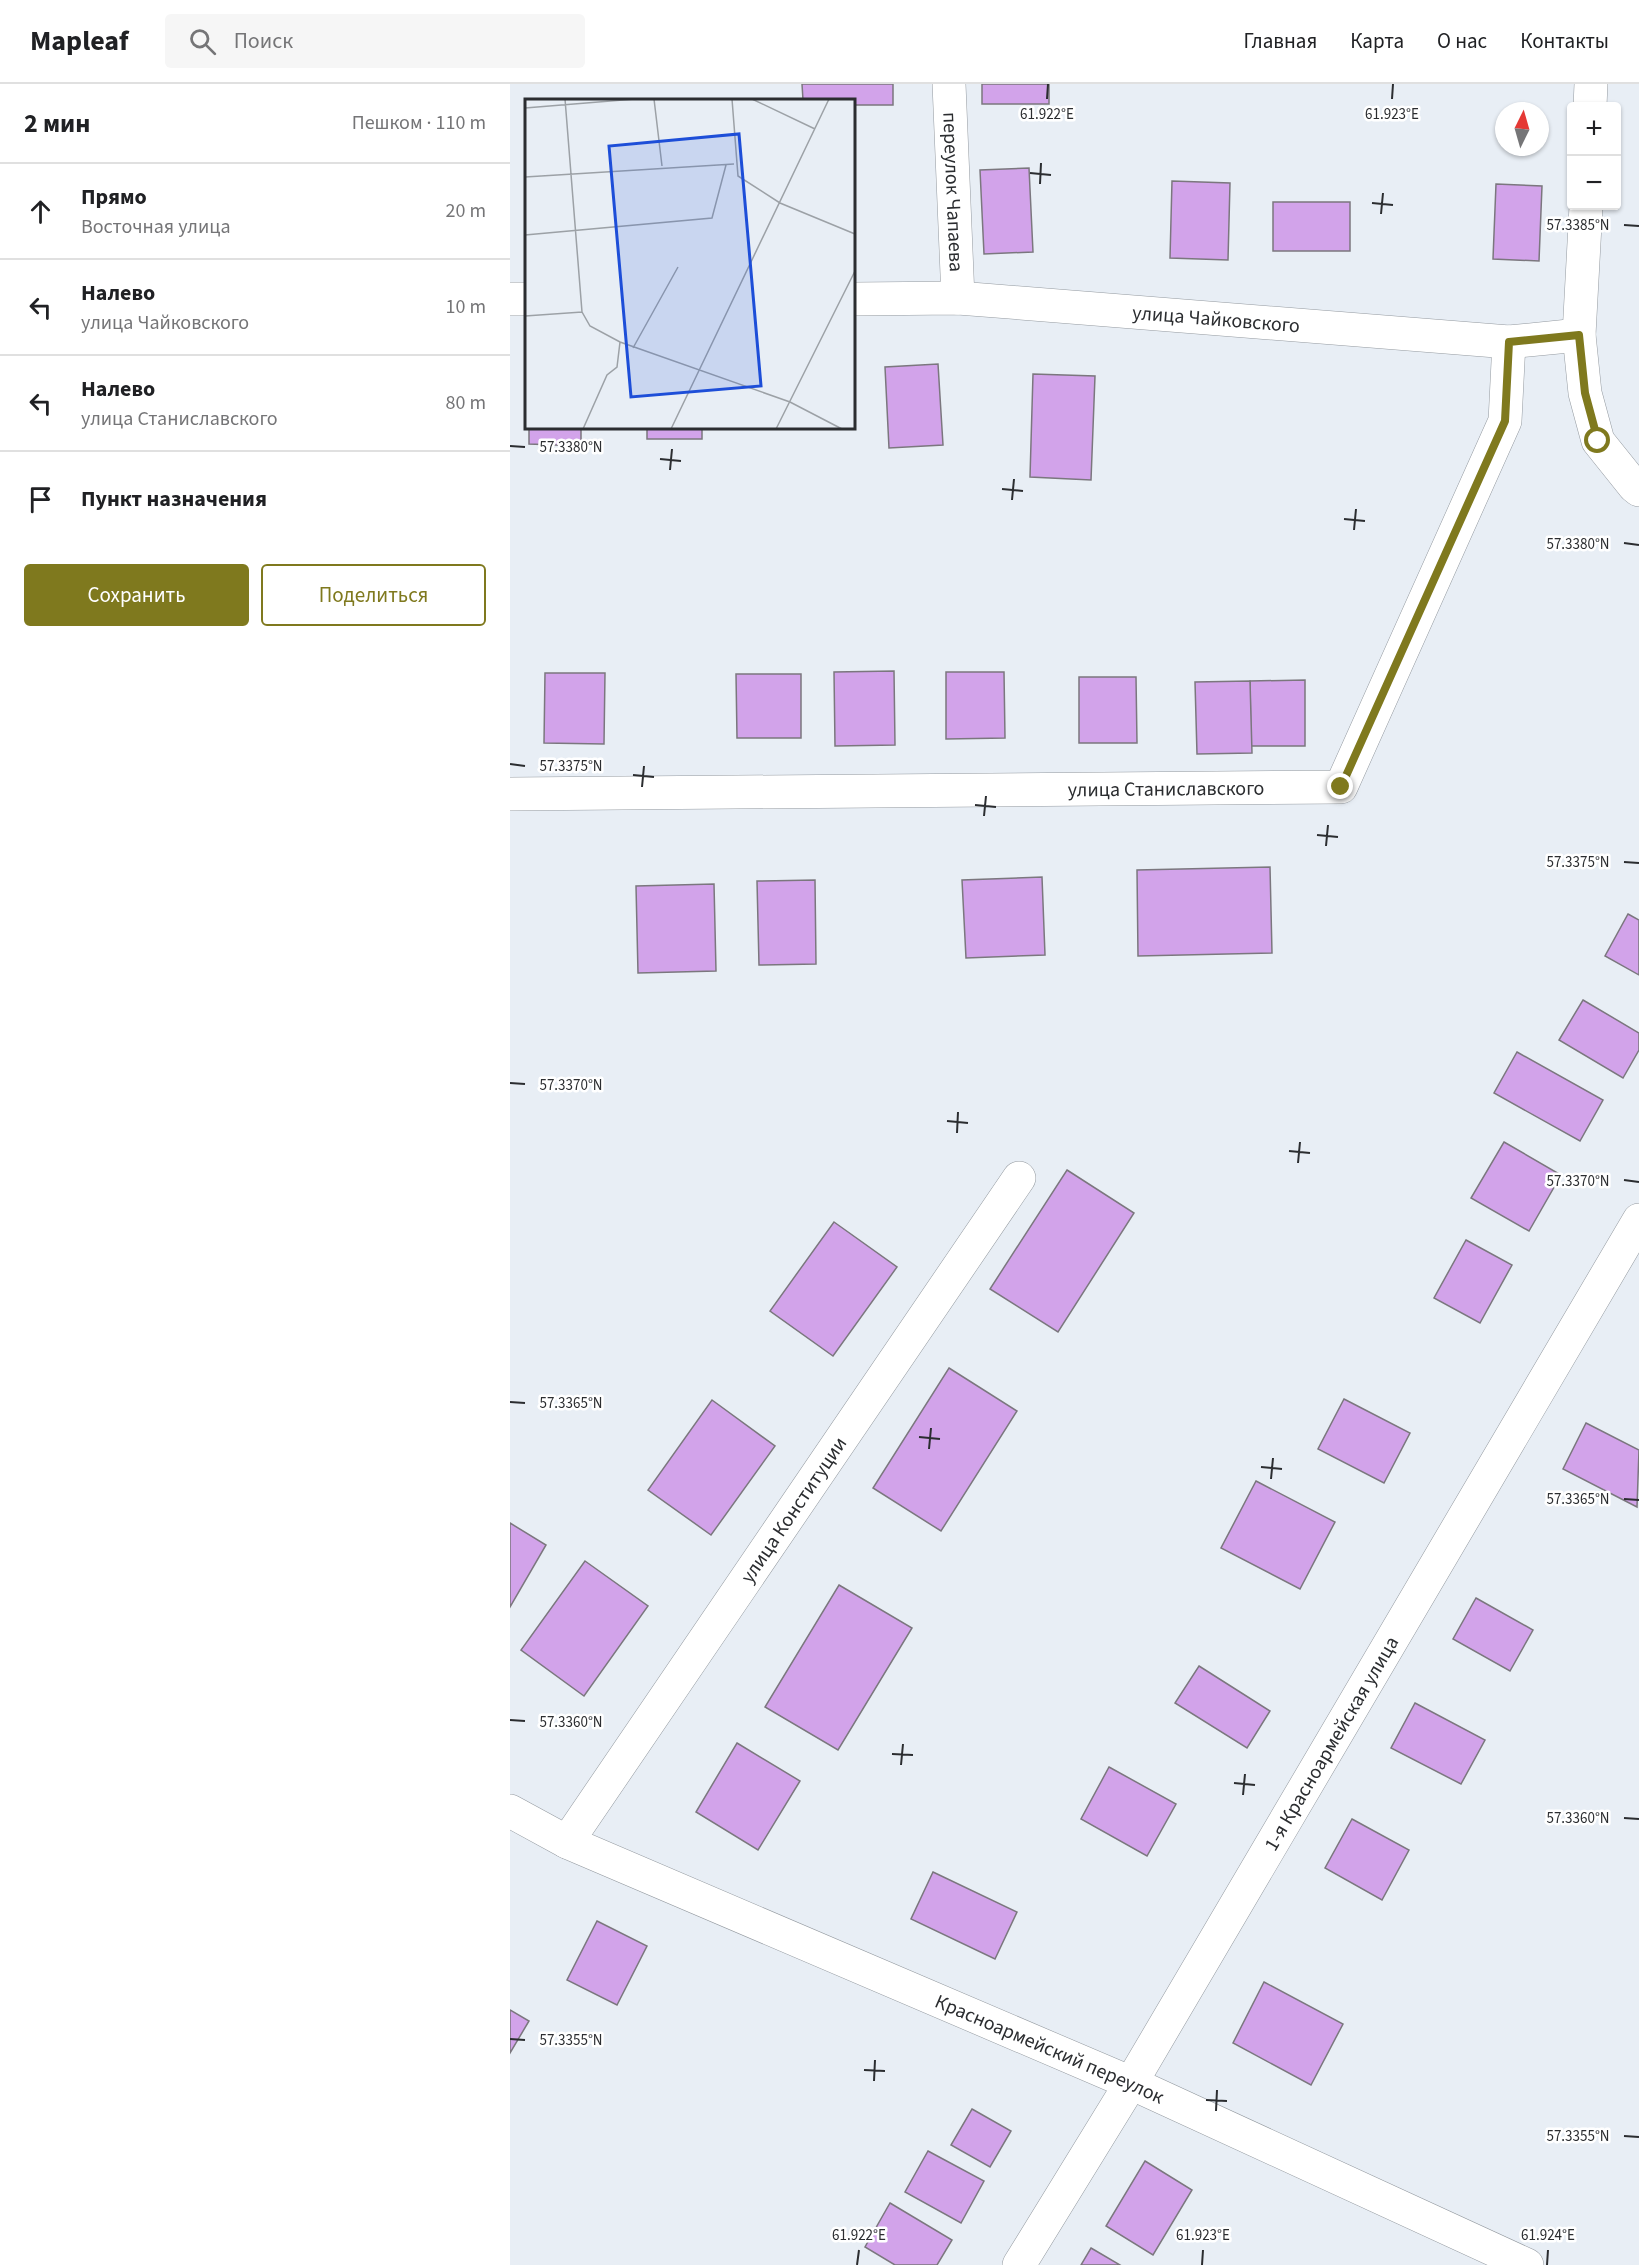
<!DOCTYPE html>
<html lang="ru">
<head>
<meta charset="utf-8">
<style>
  :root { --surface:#fff; --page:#f6f6f6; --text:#202124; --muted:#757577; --line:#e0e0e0; --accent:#7f791e }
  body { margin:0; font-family:"Source Sans 3",sans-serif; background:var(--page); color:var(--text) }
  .controls { position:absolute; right:18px; top:18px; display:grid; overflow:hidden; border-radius:6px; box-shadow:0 2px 4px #0004 }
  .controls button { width:54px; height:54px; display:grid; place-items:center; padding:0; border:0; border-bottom:2px solid var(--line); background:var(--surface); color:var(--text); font:30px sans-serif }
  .compass { position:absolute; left:985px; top:18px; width:54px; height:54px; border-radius:50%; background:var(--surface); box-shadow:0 2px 4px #0004; rotate:5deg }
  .stop { position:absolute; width:18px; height:18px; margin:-14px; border:4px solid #7f791e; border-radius:50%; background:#fff }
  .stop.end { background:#7f791e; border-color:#fff; box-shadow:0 2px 6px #0008 }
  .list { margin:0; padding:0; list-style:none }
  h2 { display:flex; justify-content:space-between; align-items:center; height:78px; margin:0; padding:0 24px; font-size:26px }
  h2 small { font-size:20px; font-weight:400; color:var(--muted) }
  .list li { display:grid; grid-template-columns:39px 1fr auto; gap:18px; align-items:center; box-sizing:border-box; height:96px; padding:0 24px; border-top:2px solid var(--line) }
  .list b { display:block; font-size:22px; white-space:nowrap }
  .list p { margin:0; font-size:20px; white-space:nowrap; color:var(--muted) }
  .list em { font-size:20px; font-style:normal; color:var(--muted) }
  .actions { display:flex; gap:12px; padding:18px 24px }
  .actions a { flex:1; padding:14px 0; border:2px solid var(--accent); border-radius:6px; text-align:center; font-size:21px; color:var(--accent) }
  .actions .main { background:var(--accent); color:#fff }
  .icon { flex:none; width:33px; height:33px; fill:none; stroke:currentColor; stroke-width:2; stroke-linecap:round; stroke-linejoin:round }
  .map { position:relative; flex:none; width:1129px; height:2181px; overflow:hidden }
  header { display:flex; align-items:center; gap:36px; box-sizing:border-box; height:84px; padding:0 30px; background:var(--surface); border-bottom:2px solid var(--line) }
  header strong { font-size:28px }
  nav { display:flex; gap:33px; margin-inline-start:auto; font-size:21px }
  .search { width:420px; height:54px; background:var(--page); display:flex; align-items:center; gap:15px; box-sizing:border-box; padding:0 21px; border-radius:6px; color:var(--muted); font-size:22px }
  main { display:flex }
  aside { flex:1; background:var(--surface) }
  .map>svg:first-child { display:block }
  .building { fill:#d2a3ea; stroke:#7b777e; stroke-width:1.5 }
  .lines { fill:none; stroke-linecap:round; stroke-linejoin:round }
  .minor-casing { stroke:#949aa0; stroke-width:34 }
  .minor { stroke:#fff; stroke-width:33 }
  .route { stroke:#7f791e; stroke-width:8 }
  .ticks { fill:none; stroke:#2b2d30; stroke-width:2 }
  .labels { text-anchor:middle; stroke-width:5; stroke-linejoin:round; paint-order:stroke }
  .street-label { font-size:20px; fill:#2b2d30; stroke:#fff }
  .inset-road { fill:none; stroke:#9ca1a6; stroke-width:1.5 }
  .view { fill:#1d4ed8; fill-opacity:0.15; stroke:#1d4ed8; stroke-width:3 }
  .inset-edge { fill:none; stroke:#2b2d30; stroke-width:3 }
  .ticks-label { font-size:15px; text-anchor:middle; fill:#2b2d30; stroke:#fff; stroke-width:5; stroke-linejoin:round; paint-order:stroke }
</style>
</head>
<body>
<header>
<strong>Mapleaf</strong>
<div class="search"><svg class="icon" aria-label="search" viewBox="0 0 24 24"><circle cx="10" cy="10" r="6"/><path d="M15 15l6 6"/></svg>Поиск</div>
<nav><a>Главная</a><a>Карта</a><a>О нас</a><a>Контакты</a></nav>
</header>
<main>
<aside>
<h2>2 мин<small>Пешком · 110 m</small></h2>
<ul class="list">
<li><svg class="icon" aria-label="ahead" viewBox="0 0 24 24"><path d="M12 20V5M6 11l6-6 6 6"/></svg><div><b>Прямо</b><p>Восточная улица</p></div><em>20 m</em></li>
<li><svg class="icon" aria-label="left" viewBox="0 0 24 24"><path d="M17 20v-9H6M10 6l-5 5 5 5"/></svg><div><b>Налево</b><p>улица Чайковского</p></div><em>10 m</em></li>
<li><svg class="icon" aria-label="left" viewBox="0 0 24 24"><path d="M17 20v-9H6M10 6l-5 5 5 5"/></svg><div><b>Налево</b><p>улица Станиславского</p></div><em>80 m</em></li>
<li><svg class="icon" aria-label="arrive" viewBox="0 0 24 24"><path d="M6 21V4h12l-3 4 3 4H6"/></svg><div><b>Пункт назначения</b></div></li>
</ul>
<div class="actions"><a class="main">Сохранить</a><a>Поделиться</a></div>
</aside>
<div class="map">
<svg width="1129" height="2181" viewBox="0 0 1129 2181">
  <rect width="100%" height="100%" fill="#e8eef5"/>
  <g class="building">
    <path d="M292 0H383V21H344V16H293Z"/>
    <rect x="472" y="0" width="67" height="20"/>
    <path d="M519 84 523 168 474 170 470 86Z"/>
    <path d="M662 97 720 99 718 176 660 174Z"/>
    <path d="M986 100 1032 102 1029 177 983 175Z"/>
    <rect x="763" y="118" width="77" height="49"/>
    <path d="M428 280 433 361 379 364 375 283Z"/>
    <path d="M523 290 585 292 581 396 520 393Z"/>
    <path d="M19 344H71V362L19 360Z"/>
    <rect x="137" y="344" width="55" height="11"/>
    <path d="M384 587 385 661 325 662 324 588Z"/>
    <path d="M436 588H494L495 654 436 655Z"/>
    <path d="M35 589H95L94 660 34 659Z"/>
    <path d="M226 590H291V654H227Z"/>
    <path d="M569 593H626L627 659H569Z"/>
    <path d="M795 596V662H741L740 597Z"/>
    <path d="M740 597 742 669 687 670 685 598Z"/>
    <path d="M760 783 762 869 628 872 627 786Z"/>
    <path d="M532 793 535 871 456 874 452 796Z"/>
    <path d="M305 796 306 880 249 881 247 797Z"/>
    <path d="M204 800 206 887 128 889 126 802Z"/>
    <path d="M1118 830 1129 836V891L1095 872Z"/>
    <path d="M1073 916 1129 949V966L1113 994 1049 956Z"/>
    <path d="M1007 968 1093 1016 1070 1057 984 1009Z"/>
    <path d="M994 1058 1051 1091 1019 1147 961 1114Z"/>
    <path d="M557 1086 624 1129 548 1248 480 1205Z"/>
    <path d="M324 1138 387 1183 323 1272 260 1227Z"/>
    <path d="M956 1156 1002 1181 970 1239 924 1214Z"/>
    <path d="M439 1284 507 1327 431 1447 363 1404Z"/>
    <path d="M834 1315 900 1349 874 1399 808 1365Z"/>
    <path d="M202 1316 265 1362 201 1451 138 1406Z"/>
    <path d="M1076 1339 1129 1366 1127 1423 1053 1385Z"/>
    <path d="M746 1397 825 1438 790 1505 711 1464Z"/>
    <path d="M0 1439 36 1461 0 1523Z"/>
    <path d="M75 1477 138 1522 74 1612 11 1566Z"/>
    <path d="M329 1501 402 1544 328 1666 255 1623Z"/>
    <path d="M966 1514 1023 1546 1000 1587 943 1555Z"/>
    <path d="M689 1582 760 1627 737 1664 665 1619Z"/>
    <path d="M905 1619 975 1656 951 1700 881 1664Z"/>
    <path d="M227 1659 290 1697 248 1766 186 1728Z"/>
    <path d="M599 1683 666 1720 637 1772 571 1735Z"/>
    <path d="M842 1735 899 1766 872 1816 815 1784Z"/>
    <path d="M423 1788 507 1828 485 1875 401 1835Z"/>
    <path d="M87 1837 137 1862 107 1921 57 1896Z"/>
    <path d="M754 1898 833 1940 801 2001 723 1959Z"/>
    <path d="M0 1926 19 1937 0 1969Z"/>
    <path d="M462 2025 501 2047 480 2083 441 2061Z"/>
    <path d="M418 2067 474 2097 451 2139 395 2108Z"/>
    <path d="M635 2077 682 2106 643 2171 596 2142Z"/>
    <path d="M380 2119 442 2156 427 2181H385L355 2163Z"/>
    <path d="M581 2164 610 2181H571Z"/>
  </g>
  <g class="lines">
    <defs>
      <g id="minor">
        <path id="s1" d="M439 0 448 214"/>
        <path d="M1080 22 1081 0"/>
        <path d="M1076 122 1069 251 1075 309 1088 357 1124 402 1129 406"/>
        <path d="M0 215H16"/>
        <path id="s2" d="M344 215 448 214 999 258 1069 251"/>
        <path id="s3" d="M0 710 831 703 995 337 999 258"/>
        <path id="s4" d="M0 1727 57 1758 621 1999 1017 2181"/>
        <path id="s5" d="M57 1758 509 1094"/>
        <path id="s6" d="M509 2181 621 1999 1129 1136"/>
      </g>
    </defs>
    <use href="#minor" class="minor-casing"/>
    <use href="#minor" class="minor"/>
  </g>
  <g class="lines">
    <path class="route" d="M831 703 995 337 999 258 1069 251 1075 309 1088 357"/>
  </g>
  <path class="ticks" d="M537 15 538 0M882 15 883 0M520 89 541 91M530 100 531 79M862 119 883 121M871 130 873 109M1114 141 1129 142M0 362 15 363M150 375 171 377M160 386 162 365M492 405 513 407M502 416 504 395M834 435 855 437M844 446 846 425M1114 459 1129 461M0 680 15 682M123 691 144 693M132 703 134 682M465 721 486 723M474 732 476 712M807 751 828 753M816 762 818 741M1114 778 1129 779M0 999 15 1000M437 1037 458 1039M447 1049 448 1028M779 1067 800 1069M788 1079 790 1058M1114 1096 1129 1098M0 1318 15 1319M409 1353 430 1355M419 1365 421 1344M751 1383 772 1385M761 1395 763 1374M1114 1415 1129 1416M0 1636 15 1637M382 1670 403 1671M391 1681 393 1660M724 1699 745 1701M733 1711 735 1690M1114 1734 1129 1735M0 1955 15 1956M354 1986 375 1987M364 1997 365 1976M696 2016 717 2017M706 2027 707 2006M1114 2052 1129 2053M347 2181 349 2166M692 2181 693 2166M1037 2181 1038 2166"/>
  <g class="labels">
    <g class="street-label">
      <text dy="7" stroke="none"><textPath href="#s1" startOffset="108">переулок Чапаева</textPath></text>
      <text dy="7" stroke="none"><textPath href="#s2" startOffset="363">улица Чайковского</textPath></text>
      <text dy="7" stroke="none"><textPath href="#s3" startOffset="656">улица Станиславского</textPath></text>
      <text dy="7" stroke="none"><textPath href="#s5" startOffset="402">улица Конституции</textPath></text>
      <text dy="7" stroke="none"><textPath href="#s6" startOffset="608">1-я Красноармейская улица</textPath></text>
      <text dy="7" stroke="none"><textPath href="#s4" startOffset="590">Красноармейский переулок</textPath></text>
    </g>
  </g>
  <g transform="translate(15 15)">
    <rect width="330" height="330" fill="#e8eef5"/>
    <path class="inset-road" d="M40 0 57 213M129 0 137 67M207 0 213 77 255 104 330 135M227 0 290 30M0 9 110 0M0 78 209 65M0 136 187 119 201 66M0 217 57 213 65 227 95 243 265 303 317 330M108 249 153 168M58 330 82 276 92 268 95 243M146 330 304 0M251 330 330 172"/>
    <path class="view" d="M214 35 236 287 106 298 84 47Z"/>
    <rect width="330" height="330" class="inset-edge"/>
  </g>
  <g class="ticks-label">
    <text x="537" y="35">61.922°E</text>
    <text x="882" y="35">61.923°E</text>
    <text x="1068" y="146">57.3385°N</text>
    <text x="61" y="368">57.3380°N</text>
    <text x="1068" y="465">57.3380°N</text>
    <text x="61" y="687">57.3375°N</text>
    <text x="1068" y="783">57.3375°N</text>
    <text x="61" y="1006">57.3370°N</text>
    <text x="1068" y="1102">57.3370°N</text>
    <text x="61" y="1324">57.3365°N</text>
    <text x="1068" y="1420">57.3365°N</text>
    <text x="61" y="1643">57.3360°N</text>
    <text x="1068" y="1739">57.3360°N</text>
    <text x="61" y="1961">57.3355°N</text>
    <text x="1068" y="2057">57.3355°N</text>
    <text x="349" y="2156">61.922°E</text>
    <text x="693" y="2156">61.923°E</text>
    <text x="1038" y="2156">61.924°E</text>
  </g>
</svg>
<div class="controls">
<button>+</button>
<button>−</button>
</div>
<svg class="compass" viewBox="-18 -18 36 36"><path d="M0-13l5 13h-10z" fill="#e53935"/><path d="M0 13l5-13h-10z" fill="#757577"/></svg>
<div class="stop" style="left:1088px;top:357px"></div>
<div class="stop end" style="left:831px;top:703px"></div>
</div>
</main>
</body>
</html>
